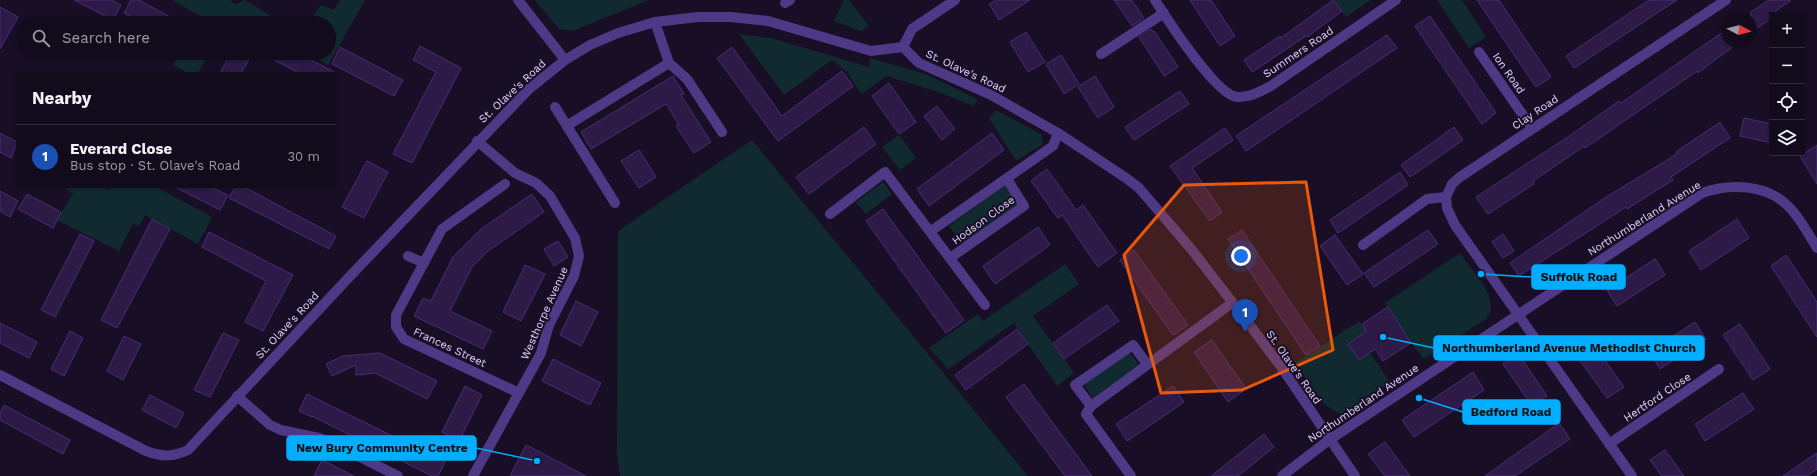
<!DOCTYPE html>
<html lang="en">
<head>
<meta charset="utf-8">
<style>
  :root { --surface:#120b1c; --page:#1b1425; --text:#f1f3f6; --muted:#9c9ba3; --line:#312b3b; --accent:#ea580c }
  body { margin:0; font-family:"Work Sans",sans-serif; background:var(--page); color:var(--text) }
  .controls { position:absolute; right:12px; top:12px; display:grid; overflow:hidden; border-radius:0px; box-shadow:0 1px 3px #0004 }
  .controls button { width:36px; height:36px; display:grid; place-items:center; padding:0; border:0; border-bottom:1px solid var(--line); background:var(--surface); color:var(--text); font:20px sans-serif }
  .compass { position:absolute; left:1721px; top:12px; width:36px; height:36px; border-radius:50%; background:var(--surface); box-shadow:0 1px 3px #0004; rotate:97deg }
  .you { position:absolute; left:1241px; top:256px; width:14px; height:14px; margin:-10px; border:3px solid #fff; border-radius:50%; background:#1a73e8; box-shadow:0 0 0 6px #1a73e833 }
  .badge { display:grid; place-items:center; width:26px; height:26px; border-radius:50%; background:var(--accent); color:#fff; font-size:13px; font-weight:700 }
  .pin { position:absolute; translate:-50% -33px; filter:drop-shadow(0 1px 2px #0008) }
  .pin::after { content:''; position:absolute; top:21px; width:14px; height:12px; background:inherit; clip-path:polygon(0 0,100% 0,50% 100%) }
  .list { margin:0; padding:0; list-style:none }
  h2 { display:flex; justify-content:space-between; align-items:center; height:52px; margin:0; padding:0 16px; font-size:17px }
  h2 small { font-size:13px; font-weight:400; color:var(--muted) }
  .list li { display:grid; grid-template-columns:26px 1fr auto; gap:12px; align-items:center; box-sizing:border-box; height:64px; padding:0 16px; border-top:1px solid var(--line) }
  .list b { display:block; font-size:15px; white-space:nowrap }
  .list p { margin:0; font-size:13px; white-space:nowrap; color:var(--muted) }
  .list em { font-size:13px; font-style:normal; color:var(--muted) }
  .icon { flex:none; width:22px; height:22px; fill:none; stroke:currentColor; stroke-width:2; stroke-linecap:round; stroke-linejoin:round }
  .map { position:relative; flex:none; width:1817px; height:476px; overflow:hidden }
  .search { position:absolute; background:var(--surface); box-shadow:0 1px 3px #0004; left:16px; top:16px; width:320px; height:44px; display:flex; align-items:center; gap:10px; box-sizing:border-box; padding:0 14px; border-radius:22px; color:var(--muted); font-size:15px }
  .panel { position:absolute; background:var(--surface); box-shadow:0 1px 3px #0004; left:16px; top:72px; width:320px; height:116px; border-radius:0px }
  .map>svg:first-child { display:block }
  .green { fill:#112a30 }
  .building { fill:#2d1a47; stroke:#4a2c74 }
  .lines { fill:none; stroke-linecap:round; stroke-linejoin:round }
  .minor { stroke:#4d3986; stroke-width:10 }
  .marked { fill:#e8590c; fill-opacity:0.2; stroke:#e8590c; stroke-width:3; stroke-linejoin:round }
  .labels { text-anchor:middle; stroke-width:4; stroke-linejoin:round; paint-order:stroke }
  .street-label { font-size:11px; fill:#e2d4ff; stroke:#180f26 }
  .leader { fill:none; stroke:#00adff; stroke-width:1.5 }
  .callout-dot { fill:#00adff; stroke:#180f26; stroke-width:1.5 }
  .callout { fill:#00adff; stroke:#00adff; stroke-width:1.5 }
  .callout-label { font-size:12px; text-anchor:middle; font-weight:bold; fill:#111 }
</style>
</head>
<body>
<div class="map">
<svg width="1817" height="476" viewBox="0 0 1817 476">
  <rect width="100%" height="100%" fill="#180f26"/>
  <g class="green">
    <path d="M172 0H229L236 4 245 0 278 20 289 23H245L229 16 225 23H196L200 16Z"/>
    <path d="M340 0H365L328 65 305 53H329V23H309L321 5 334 10Z"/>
    <path d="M535 0H649L572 31 559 29Z"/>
    <path d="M844 0H849L869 26 861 31 834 21Z"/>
    <path d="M1334 0H1371L1346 17Z"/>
    <path d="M1437 0H1462L1486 37 1469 48Z"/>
    <path d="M739 34 771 38 869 67 870 58 928 75 977 99 974 106 938 92 887 76 861 94 847 72 832 60 784 95Z"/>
    <path d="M180 53H209L198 73H188L173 65Z"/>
    <path d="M996 110 1041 134 1043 144 1016 161 989 118Z"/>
    <path d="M899 135 916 158 900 170 882 147Z"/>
    <path d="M752 140 1028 476H620L617 455 618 231Z"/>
    <path d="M883 182 892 194 866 214 856 202Z"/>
    <path d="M1005 185 1018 204 962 244 949 226Z"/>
    <path d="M62 187H104L109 190 111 187H161L160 189 212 217 198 244 145 215 139 226 133 224 119 251 57 220 73 193Z"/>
    <path d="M1460 253C1471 271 1503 299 1486 319L1424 359 1411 343 1385 303Z"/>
    <path d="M1065 264 1079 284 1033 316 1074 373 1057 386 1014 323 948 369 929 348 978 314 983 321Z"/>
    <path d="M1359 321 1366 331 1348 344 1359 360 1370 353 1390 382 1342 414C1320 408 1308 381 1296 363Z"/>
    <path d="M1130 353 1139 365 1093 398 1084 385Z"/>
  </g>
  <g class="building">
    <path d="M74 0H112L121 5 113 20Z"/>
    <path d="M131 0H139L181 23H143L124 13Z"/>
    <path d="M996 0H1030L999 20 989 4Z"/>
    <path d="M1114 0H1132L1144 18 1132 26Z"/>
    <path d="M1190 0H1211L1235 36 1220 46Z"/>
    <path d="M1333 0 1342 11 1307 37 1306 36 1252 72 1244 60 1280 36 1281 38Z"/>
    <path d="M1477 0H1499L1551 77 1536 87Z"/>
    <path d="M1649 0H1677L1574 68 1566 56Z"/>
    <path d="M1769 0H1791L1774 12 1776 15H1772V18L1751 32V12Z"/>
    <path d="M0 7 18 17 0 49Z"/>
    <path d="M1430 16 1496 113 1482 124 1415 26Z"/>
    <path d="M1151 29 1153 32 1154 31 1178 67 1164 76 1139 37Z"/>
    <path d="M1727 29V42H1739L1698 73 1697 71 1585 148 1584 146 1533 181 1534 184 1488 214 1476 197 1568 137 1619 101 1621 103Z"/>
    <path d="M1026 32 1045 62 1028 72 1010 42Z"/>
    <path d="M1387 35 1397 48 1246 151 1236 136Z"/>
    <path d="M420 46 461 68 412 163 393 154 436 72 413 60Z"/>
    <path d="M340 47 403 80 394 96 332 64Z"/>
    <path d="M732 47 782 116 842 71 853 86 778 141 717 58Z"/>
    <path d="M231 53H253L241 73H220Z"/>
    <path d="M261 53H298L336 73H299Z"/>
    <path d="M1061 55 1079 84 1064 94 1046 64Z"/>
    <path d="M673 76 684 94 681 95 711 142 694 153 676 126 679 125 666 104 591 149 581 132Z"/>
    <path d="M1095 76 1114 107 1098 118 1078 87Z"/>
    <path d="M889 83 916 122 899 134 872 96Z"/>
    <path d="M1180 91 1189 104 1134 140 1125 127Z"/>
    <path d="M937 106 955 129 942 140 924 116Z"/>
    <path d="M1744 118 1772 124V143L1740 136Z"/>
    <path d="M1720 122 1730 138 1671 177 1673 180 1627 209 1626 207 1519 276 1510 263 1603 199 1677 154 1676 152Z"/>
    <path d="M864 127 876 144 809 194 796 177Z"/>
    <path d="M1454 127 1463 140 1410 177 1401 165Z"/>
    <path d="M1225 128 1233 140 1192 168 1222 212 1210 221 1170 166Z"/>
    <path d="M0 133 17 142 11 158 0 152Z"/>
    <path d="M992 133 1004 150 929 206 917 189Z"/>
    <path d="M1817 145V184L1800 156Z"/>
    <path d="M639 150 656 177 639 188 621 161Z"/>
    <path d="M367 161 388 172 364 218 342 207Z"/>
    <path d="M1047 169 1076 210 1083 205 1117 253 1098 267 1062 215 1058 218 1031 181Z"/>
    <path d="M1400 172 1408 185 1338 233 1330 220Z"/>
    <path d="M175 187H211L228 195 220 210Z"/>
    <path d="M235 187H244L336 236 329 249 229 198Z"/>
    <path d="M0 191 18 201 10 217 0 211Z"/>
    <path d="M27 194 61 212 53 228 18 209Z"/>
    <path d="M532 194 544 212 488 251 472 267 450 311 492 331 483 349 414 316 423 298 431 301 453 257 481 229Z"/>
    <path d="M883 209 964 320 946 333 866 221Z"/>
    <path d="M152 219 170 229 117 328 101 320Z"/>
    <path d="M1737 219 1749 238 1701 270 1689 251Z"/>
    <path d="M1038 227 1050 245 995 284 983 266Z"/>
    <path d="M1242 230 1320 346 1306 355 1228 239Z"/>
    <path d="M1428 230 1438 244 1374 287 1364 273Z"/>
    <path d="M209 232 293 275 263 331 245 322 266 281 202 247Z"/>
    <path d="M80 234 94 241 55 317 41 310Z"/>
    <path d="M1503 234 1514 251 1503 258 1492 242Z"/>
    <path d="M1335 235 1363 274 1347 285 1320 246Z"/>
    <path d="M558 241 568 257 554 266 544 249Z"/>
    <path d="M1134 250 1188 325 1173 335 1120 260Z"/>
    <path d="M1786 255 1817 302V337L1771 266Z"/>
    <path d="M1655 259 1665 275 1617 306 1607 290Z"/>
    <path d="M525 265 545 274 521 321 503 312Z"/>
    <path d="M576 301 598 312 581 346 560 335Z"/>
    <path d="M1107 305 1119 321 1064 359 1053 343Z"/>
    <path d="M1388 307 1411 343 1383 361 1375 349 1359 360 1348 344 1366 331 1362 324Z"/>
    <path d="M1695 322 1706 339 1660 369 1649 352Z"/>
    <path d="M0 323 37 342 29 358 0 343Z"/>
    <path d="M1740 324 1770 369 1753 380 1723 335Z"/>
    <path d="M1017 329 1028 344 966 390 955 375Z"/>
    <path d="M70 331 83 338 64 376 51 369Z"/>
    <path d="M223 333 239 340 210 397 194 390Z"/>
    <path d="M124 336 141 344 123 380 107 371Z"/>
    <path d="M1212 340 1246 389 1228 402 1194 352Z"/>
    <path d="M1590 340 1624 387 1607 398 1574 352Z"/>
    <path d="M380 353 437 381 427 399 375 373 356 375V365L332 376 326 364 343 356Z"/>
    <path d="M1518 353 1547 396 1532 406 1503 364Z"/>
    <path d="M553 359 601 383 590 405 542 381Z"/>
    <path d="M1473 372 1484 390 1414 437 1402 420Z"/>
    <path d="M1024 384 1092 476H1065L1006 397Z"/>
    <path d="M465 386 482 395 459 441 442 432Z"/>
    <path d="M1173 386 1184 402 1127 441 1116 424Z"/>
    <path d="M1743 393 1754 409 1705 441 1695 424Z"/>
    <path d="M307 394 445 462 438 476H432L312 416V417L299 411Z"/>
    <path d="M150 395 184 413 176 428 142 410Z"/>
    <path d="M4 405 70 440 63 454 0 420V413Z"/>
    <path d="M1559 423 1570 439 1515 476H1485Z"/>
    <path d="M1264 434 1274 447 1238 476H1211Z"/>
    <path d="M1385 442 1410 476H1385L1368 454Z"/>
    <path d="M526 445 586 476H510Z"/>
    <path d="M1665 450 1684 476H1662L1650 460Z"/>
    <path d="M1817 453V469L1807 476H1783Z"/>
    <path d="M322 460 354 476H314Z"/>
  </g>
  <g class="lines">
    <g class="minor">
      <path d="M518 0 565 60"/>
      <path d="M1155 0C1167 19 1216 95 1237 97 1249 98 1261 91 1271 86L1396 0"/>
      <path d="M785 3 790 0"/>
      <path d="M655 22 669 63 687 79 722 132"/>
      <path d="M903 47 919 63 991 95 1058 133 1126 178 1139 188 1192 250 1249 324 1282 368 1355 476"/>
      <path d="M903 47 912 29 955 0"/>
      <path d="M1479 52 1532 128"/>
      <path d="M1101 54 1164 13"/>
      <path d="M555 107 615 203"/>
      <path d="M568 125 669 63"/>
      <path d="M505 184 442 229 396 315V327L404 339 519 393"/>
      <path d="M1446 197 1452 184 1460 177 1726 0"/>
      <path d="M1446 197 1447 208 1455 225 1632 476"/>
      <path d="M830 214 885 172 985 305"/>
      <path d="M931 231 1053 146 1058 133"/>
      <path d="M1363 245 1427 199 1446 197"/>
      <path d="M408 256 424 263"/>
      <path d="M950 258 1024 206 1007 179"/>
      <path d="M0 375 146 451C162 457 173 457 188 450L352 274 529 89 565 60 590 45 618 33 655 22 698 17H730L768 21 871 51 903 47"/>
      <path d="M237 396 270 425 281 430 319 438 332 443 398 476"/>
      <path d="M1091 406 1075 385 1133 345 1147 364"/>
      <path d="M1609 444 1719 369"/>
      <path d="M473 476 541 353 549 325 574 276 579 256 575 238 550 196 536 183 515 173 477 141"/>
      <path d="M1131 476 1086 414 1091 406 1232 303"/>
      <path d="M1282 476 1329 440 1702 193C1730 183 1767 184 1789 207 1800 218 1809 235 1817 248"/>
    </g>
  </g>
  <path class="marked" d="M1306 182 1333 350 1242 390 1161 393 1124 255 1184 185Z"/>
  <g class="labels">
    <g class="street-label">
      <text transform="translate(1298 52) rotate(-34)" y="4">Summers Road</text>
      <text transform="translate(966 71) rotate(25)" y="4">St. Olave's Road</text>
      <text transform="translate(1509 73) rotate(55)" y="4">Ion Road</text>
      <text transform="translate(512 91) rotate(-43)" y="4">St. Olave's Road</text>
      <text transform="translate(1535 112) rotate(-34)" y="4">Clay Road</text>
      <text transform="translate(1644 218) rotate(-32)" y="4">Northumberland Avenue</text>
      <text transform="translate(983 220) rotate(-36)" y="4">Hodson Close</text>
      <text transform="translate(544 313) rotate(-66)" y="4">Westhorpe Avenue</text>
      <text transform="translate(287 325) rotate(-47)" y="4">St. Olave's Road</text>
      <text transform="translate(450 347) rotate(25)" y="4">Frances Street</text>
      <text transform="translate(1294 367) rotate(55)" y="4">St. Olave's Road</text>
      <text transform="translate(1657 397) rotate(-34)" y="4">Hertford Close</text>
      <text transform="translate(1363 403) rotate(-34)" y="4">Northumberland Avenue</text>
    </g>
  </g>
  <path class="leader" d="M1481 274L1532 277M1383 337L1434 348M1419 398L1463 412M537 461L476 448"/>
  <g class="callout-dot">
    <circle cx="1481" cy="274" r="4"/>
    <circle cx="1383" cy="337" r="4"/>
    <circle cx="1419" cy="398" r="4"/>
    <circle cx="537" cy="461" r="4"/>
  </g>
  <g class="callout">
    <rect x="1532" y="265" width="93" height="24" rx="4"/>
    <rect x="1434" y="336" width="270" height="24" rx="4"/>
    <rect x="1463" y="400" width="97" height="24" rx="4"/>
    <rect x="287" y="436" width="189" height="24" rx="4"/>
  </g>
  <g class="callout-label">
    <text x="1579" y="281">Suffolk Road</text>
    <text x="1569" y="352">Northumberland Avenue Methodist Church</text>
    <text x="1511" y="416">Bedford Road</text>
    <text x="382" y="452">New Bury Community Centre</text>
  </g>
</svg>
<div class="controls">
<button>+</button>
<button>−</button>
<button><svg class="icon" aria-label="locate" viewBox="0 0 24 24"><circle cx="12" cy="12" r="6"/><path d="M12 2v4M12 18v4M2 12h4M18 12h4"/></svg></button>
<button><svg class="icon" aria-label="layers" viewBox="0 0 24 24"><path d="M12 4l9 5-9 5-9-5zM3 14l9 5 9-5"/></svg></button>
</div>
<svg class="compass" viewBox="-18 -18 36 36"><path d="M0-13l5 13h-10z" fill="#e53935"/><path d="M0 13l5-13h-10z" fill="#9c9ba3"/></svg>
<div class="you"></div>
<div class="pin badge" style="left:1245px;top:332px;background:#1a4fb4">1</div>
<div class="search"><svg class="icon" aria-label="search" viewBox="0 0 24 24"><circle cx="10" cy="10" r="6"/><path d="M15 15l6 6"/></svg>Search here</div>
<section class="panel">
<h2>Nearby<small></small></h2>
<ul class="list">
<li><span class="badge" style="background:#1a4fb4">1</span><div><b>Everard Close</b><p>Bus stop · St. Olave's Road</p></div><em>30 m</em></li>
</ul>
</section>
</div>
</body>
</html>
